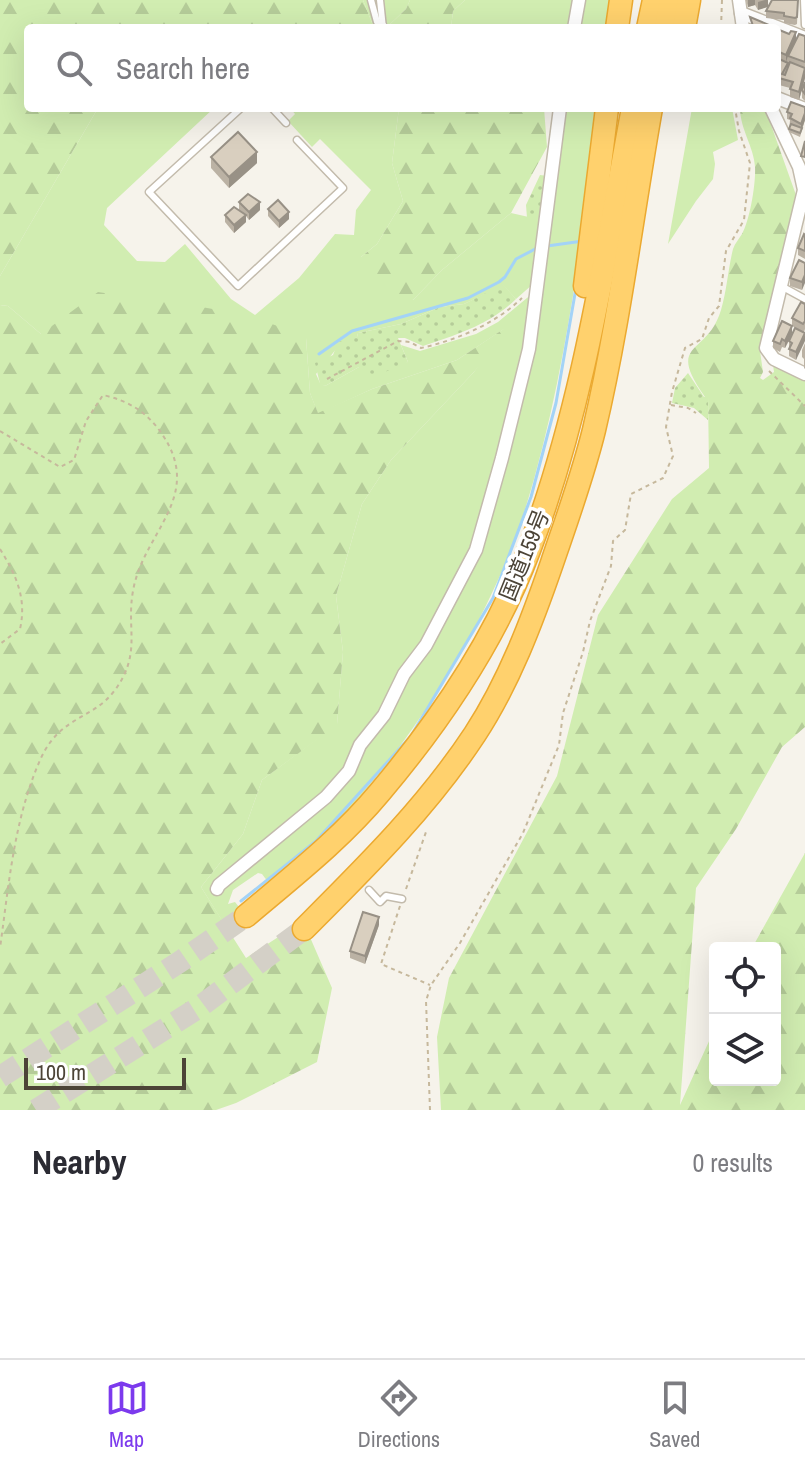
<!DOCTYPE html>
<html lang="en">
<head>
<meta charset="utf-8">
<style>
  :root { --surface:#fff; --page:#f2f2f3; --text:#2b2b33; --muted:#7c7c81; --line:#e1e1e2; --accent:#7c3aed }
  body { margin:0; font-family:"Archivo Narrow","Noto Sans JP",sans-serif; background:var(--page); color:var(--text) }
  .controls { position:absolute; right:24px; bottom:24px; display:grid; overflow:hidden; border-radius:8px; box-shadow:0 8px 32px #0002 }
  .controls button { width:72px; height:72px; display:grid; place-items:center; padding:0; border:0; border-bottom:2px solid var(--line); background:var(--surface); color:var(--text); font:40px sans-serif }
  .scale { position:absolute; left:24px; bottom:20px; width:162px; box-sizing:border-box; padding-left:8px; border:4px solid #4c4437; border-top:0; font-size:22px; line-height:28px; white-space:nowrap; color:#4c4437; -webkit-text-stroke:6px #fff; paint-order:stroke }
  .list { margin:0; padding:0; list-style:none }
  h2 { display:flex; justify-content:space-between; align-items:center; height:104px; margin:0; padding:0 32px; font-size:34px }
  h2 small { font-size:26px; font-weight:400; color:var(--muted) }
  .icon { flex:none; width:44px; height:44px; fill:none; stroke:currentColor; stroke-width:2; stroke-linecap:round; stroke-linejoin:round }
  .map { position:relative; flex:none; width:805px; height:1110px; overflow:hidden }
  .search { position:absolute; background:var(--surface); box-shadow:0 8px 32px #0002; left:24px; right:24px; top:24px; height:88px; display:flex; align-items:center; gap:20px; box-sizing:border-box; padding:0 28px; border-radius:8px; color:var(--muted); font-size:30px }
  .sheet { height:248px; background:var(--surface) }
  nav { display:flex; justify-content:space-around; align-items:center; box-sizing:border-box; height:112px; border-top:2px solid var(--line); background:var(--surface); font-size:22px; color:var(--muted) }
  nav a { display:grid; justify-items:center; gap:4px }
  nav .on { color:var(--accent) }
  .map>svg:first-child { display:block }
  .grass { fill:#d1edb1 }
  .forest { fill:url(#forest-firs) }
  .garden { fill:url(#garden-dots) }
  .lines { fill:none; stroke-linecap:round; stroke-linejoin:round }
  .stream { stroke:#a3d3f7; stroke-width:3 }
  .highway-tunnel { stroke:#d4d0c7; stroke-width:22; stroke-dasharray:22 11; stroke-linecap:butt }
  .lane-casing { stroke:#c3bbac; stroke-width:9 }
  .street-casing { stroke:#c3bbac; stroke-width:15 }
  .highway-casing { stroke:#eba930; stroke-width:25 }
  .path { stroke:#c6b89c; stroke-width:2; stroke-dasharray:4 4; stroke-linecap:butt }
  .lane { stroke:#fff; stroke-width:6 }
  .street { stroke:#fff; stroke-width:12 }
  .highway { stroke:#ffd16d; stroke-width:22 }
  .wall { fill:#bbb2a4; fill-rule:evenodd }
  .shaded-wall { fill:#989186 }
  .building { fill:#d9cfbf; stroke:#989186; stroke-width:2 }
  .labels { text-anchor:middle; stroke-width:7; stroke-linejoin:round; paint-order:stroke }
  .street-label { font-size:22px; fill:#4c4437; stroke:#fff }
</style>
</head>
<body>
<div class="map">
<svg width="805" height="1110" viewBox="0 0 805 1110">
  <defs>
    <pattern id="forest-firs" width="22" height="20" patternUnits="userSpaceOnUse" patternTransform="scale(2)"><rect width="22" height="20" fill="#d1edb1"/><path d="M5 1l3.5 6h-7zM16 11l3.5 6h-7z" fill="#b5cc99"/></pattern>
    <pattern id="garden-dots" width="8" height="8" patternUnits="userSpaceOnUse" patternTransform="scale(2)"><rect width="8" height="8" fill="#d1edb1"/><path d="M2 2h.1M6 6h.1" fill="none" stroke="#b5cc99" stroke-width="1.8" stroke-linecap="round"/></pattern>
  </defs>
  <rect width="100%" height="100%" fill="#f6f3eb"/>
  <g class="grass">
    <path d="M363 0H410L406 9 386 28H374Z"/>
    <path d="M465 0H575L571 28H451L453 11Z"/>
    <path d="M583 0H612L610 28H578Z"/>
    <path d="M98 108H214L107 208 104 225 137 261 165 262 185 244 231 299 255 315 299 278 335 234 354 235 356 210 371 190 320 139 312 147 288 121 295 114 290 108H399L392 163 403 201 377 244 361 257 413 300 442 270 511 213 542 220 533 284 516 299 501 283 494 290 464 304 440 307 401 324 358 333 357 337 337 348 316 374 320 383 325 386 359 367 408 362 401 345 420 351 476 334 498 322 533 293 527 343 478 528 450 591 420 646 340 778 222 888 278 844 336 789 465 576 511 443 567 108H600C581 244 565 382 524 513 492 614 419 731 349 809 325 836 294 858 268 882L262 874 258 873 233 890 228 904 235 902 239 907 226 927 201 887 243 834 262 780 337 724 343 652 336 596 362 504 391 460 474 372 504 329 457 360 372 389 318 414 310 393 306 338 41 334 8 306 0 305V276Z"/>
    <path d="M692 108H732L738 140 713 152 715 164 713 179 696 201 668 244Z"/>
  </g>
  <g class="forest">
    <path d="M0 0H363L374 28H28V108H98L0 276Z"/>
    <path d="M410 0H465L453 11 451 28H386L406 9Z"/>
    <path d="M399 108H544L547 147 511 213 442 270 413 300C385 297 374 294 357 270L361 257 377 244 403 201 392 163Z"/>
    <path d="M740 108H765L796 195 760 351 763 372 760 378 763 380 774 372 773 365 776 364 805 379V727L782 747 736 829 696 888 680 1105 715 1028V1080H775V948H752L805 853V1110H441L437 1037 449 978 557 776 598 615 672 499 709 468 708 397H705C665 340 707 357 721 310 727 290 728 269 733 249 735 243 739 239 742 234 750 220 756 183 755 167 754 147 740 129 740 108Z"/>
    <path d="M98 292C167 303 243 307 306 338L310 393 318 413 372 389 457 360 505 328 501 340 474 372 391 460 362 504 336 596 343 652 337 725 262 780 243 834 201 887 246 958 303 921 332 988 317 1062 236 1103 216 1110H0V305L8 306 41 334Z"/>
  </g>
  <g class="garden">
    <path d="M540 175 548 176 542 220 527 218 526 205Z"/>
    <path d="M501 282 516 299C489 325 458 334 423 346L405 338H398L408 362 371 378 359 367 325 386 320 384 315 363 333 355 338 342 357 337 358 333 401 324 440 307 464 304 494 289Z"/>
    <path d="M688 373 704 397 708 396V420L694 408 672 403 675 388Z"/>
  </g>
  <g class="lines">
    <g class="stream">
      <path d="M547 246 583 241"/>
      <path d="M319 354 352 331 468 298 499 282 505 277 516 259 539 247"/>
      <path d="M241 901 316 841 411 736 493 598 531 497 556 403 576 288"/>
    </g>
    <g class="highway-tunnel">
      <path d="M0 1077 181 961 246 916"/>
      <path d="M36 1110 198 1008 304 929"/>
    </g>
    <defs>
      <g id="lane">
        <path d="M371 0 377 22 383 25"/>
        <path d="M380 0 383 28"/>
        <path d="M804 0 805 25"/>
        <path d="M241 108 149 192 238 286 343 188 297 140"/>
        <path d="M272 108 286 123"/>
        <path d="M781 286 805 299"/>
        <path d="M369 890 380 902 386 896 402 899"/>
      </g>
      <g id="street">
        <path d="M739 0 743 28"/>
        <path d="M741 13 805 38"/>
        <path d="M574 28 579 0"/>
        <path d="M777 98 805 109"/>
        <path d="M771 108 799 167 804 190 766 348 774 359 805 374"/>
        <path d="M217 889 219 885 326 797 349 771 360 745 384 715 404 674 426 645 476 550 502 458 529 349 560 108"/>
      </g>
      <g id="highway">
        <path d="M617 28 621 0"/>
        <path d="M648 28 654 0"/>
        <path d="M666 28 671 0"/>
        <path d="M684 28 689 0"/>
        <path d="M585 286 607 108"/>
        <path d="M246 916C292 877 341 839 380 792 440 721 496 638 529 550 583 409 605 256 633 108"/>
        <path d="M304 929C365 868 427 807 475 734 509 682 532 621 552 563 567 519 583 475 594 430 619 324 632 215 651 108"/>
      </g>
    </defs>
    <use href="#lane" class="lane-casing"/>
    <use href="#street" class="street-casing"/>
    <use href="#highway" class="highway-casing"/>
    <g class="path">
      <path d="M721 28 722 0"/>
      <path d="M769 371 805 406"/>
      <path d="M327 379 398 341 410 342 421 348C457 340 495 324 522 298"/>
      <path d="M671 405 688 408 696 413"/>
      <path d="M0 431 60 467 74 460 86 421 103 395C129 401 147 412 162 434 205 497 143 532 133 591 126 629 142 653 115 690 93 720 61 715 41 758 14 818 9 884 0 948"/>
      <path d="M0 549C16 575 27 598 20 629L0 644"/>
      <path d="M406 889 426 832"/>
      <path d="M400 906 381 964 430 985"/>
      <path d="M430 1110 426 1001 431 985 460 943 523 833 559 745 563 713 583 652 590 621 611 566 613 541 625 530 631 494 663 478 673 456 666 427 672 392 685 348 702 339 709 318 719 306 726 251 744 220 750 163 739 131 735 108"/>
    </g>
    <use href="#lane" class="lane"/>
    <use href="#street" class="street"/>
    <use href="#highway" class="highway"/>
  </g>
  <g class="wall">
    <path d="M746 0H768L758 10 755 5 748 7Z"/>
    <path d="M798 0 797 24 795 25 784 23V20L766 18V11Z"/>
    <path d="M777 29 796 40 793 46 805 36V78L802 90 805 82V101L802 98V90L799 100 790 97V88L779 85V82L777 81Z"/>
    <path d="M787 112 805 120 800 137 789 132 790 120 787 119Z"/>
    <path d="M211 157 257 163 229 188 211 168Z"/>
    <path d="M239 202 260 210 249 220 246 216V222L234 233 225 222V215L243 213 239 210Z"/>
    <path d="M268 209 289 219 279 228 268 216Z"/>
    <path d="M805 235V259L798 255V248Z"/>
    <path d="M805 263 802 290 790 286V278Z"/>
    <path d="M805 304V329L796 360 789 356V341L785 348 782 347 780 352 773 348V341L792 326V318ZM792 326 800 330 792 333Z"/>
    <path d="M805 343V369L804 368V359L802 357V350Z"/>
    <path d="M379 925 365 964 350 958V951Z"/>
  </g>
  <g class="shaded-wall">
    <path d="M748 0H755V5L748 7Z"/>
    <path d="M765 0H768V7L758 10V2Z"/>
    <path d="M796 32V40L789 56H788L786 62V55Z"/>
    <path d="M805 71V78L799 100V92Z"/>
    <path d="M805 113V120L801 131V124Z"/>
    <path d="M257 152V163L229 188V177Z"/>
    <path d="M260 202V210L249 220V212Z"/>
    <path d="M289 212V219L279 228V221Z"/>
    <path d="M246 215V222L234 233V225Z"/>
    <path d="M805 275V283L802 290V282Z"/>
    <path d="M792 326V333L785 348V341Z"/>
    <path d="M805 334V341L796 360V352Z"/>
    <path d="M379 917V925L365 964V956Z"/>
  </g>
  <g class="building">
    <path d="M772 0H798L797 17 795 18 784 16V13L766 11Z"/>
    <path d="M750 17 774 27 773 28H752L753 26Z"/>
    <path d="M777 29 789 34 791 31 796 32 786 55 777 51Z"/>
    <path d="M799 34 805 36V62L788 56Z"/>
    <path d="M777 58 788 63 782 74 785 75 790 62 805 68 799 92 790 89 793 82 779 78 780 76 777 74Z"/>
    <path d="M805 82V94L802 90Z"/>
    <path d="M791 102 805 107V113L801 124 790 118 792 114 787 112Z"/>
    <path d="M791 124 802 128 800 133 789 129Z"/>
    <path d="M238 132 257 152 229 177 211 157Z"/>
    <path d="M805 141V157L801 156Z"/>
    <path d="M248 194 260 202 249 212 239 202Z"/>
    <path d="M278 200 289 212 279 221 268 209Z"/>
    <path d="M234 207 246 215 234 225 225 215Z"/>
    <path d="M804 234 805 235V251L798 248Z"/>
    <path d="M799 260 805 263V275L802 282 790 278Z"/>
    <path d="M801 302 805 304V321L803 324 792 318Z"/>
    <path d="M782 321 792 326 785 341 782 339 780 344 773 341Z"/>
    <path d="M795 328 805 333 796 352 789 349 792 343 789 341Z"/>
    <path d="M363 912 379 917 365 956 350 951Z"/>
  </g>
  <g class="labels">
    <g class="street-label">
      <text transform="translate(524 555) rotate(-68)" y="8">国道159号</text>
    </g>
  </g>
</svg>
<div class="controls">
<button><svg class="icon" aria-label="locate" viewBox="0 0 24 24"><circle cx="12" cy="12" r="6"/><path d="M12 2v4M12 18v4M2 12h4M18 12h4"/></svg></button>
<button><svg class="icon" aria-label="layers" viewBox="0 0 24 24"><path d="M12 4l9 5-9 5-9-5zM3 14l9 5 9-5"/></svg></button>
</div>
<div class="scale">100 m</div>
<div class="search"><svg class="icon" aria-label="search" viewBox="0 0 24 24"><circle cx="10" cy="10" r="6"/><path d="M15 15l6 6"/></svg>Search here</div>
</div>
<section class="sheet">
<h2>Nearby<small>0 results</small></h2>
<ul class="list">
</ul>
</section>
<nav>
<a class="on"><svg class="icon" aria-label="map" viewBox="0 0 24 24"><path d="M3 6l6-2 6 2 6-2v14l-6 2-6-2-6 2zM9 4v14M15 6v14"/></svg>Map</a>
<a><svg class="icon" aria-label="directions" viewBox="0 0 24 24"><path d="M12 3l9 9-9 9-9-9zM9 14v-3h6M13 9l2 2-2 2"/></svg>Directions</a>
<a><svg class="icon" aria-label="saved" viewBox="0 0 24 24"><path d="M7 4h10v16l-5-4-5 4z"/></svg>Saved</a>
</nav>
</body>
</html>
